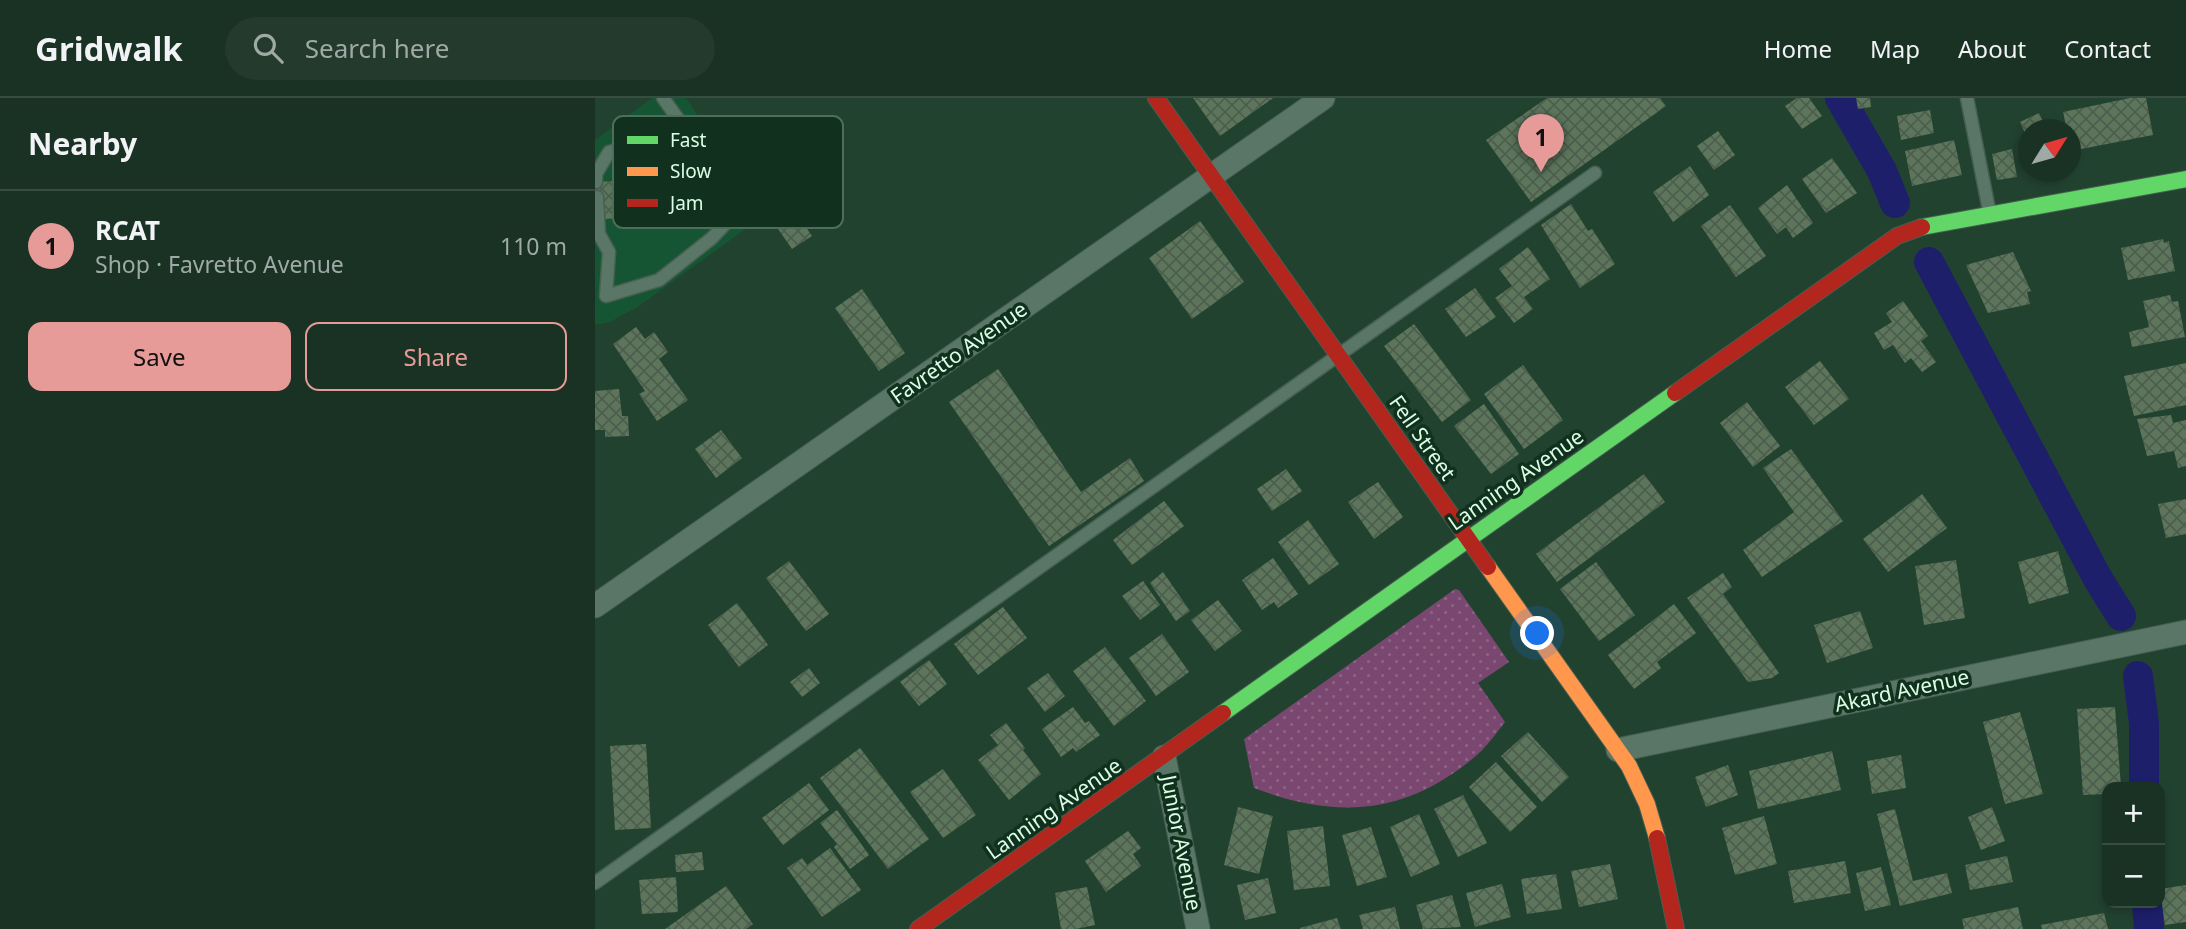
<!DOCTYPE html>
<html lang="en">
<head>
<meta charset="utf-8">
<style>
  :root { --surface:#1a3224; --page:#233a2c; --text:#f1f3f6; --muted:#9faaa6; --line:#384d41; --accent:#e69b98 }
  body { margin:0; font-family:"Noto Sans",sans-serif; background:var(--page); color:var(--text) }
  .controls { position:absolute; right:21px; bottom:21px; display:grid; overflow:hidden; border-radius:14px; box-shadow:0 4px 10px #0003 }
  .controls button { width:63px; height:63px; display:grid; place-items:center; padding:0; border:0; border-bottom:2px solid var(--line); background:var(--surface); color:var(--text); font:35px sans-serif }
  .compass { position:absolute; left:1423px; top:21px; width:63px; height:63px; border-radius:50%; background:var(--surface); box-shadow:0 4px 10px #0003; rotate:53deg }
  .you { position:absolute; left:943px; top:536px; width:24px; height:24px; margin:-18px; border:5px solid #fff; border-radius:50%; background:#1a73e8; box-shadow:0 0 0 10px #1a73e833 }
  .badge { display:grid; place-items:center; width:46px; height:46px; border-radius:50%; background:var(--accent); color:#111; font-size:23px; font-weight:700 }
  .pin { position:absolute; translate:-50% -58px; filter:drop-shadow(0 2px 4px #0008) }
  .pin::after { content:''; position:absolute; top:37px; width:24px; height:21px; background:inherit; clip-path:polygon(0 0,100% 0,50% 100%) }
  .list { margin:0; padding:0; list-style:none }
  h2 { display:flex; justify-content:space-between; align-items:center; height:91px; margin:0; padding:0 28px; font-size:30px }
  h2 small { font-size:23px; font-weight:400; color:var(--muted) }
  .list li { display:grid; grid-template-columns:46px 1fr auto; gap:21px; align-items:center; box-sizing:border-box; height:112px; padding:0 28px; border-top:2px solid var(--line) }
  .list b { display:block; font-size:26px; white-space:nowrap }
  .list p { margin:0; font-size:23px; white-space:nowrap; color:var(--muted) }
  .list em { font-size:23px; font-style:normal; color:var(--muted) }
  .actions { display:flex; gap:14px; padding:21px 28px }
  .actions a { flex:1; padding:16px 0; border:2px solid var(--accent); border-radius:14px; text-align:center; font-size:24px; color:var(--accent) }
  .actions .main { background:var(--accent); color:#111 }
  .icon { flex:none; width:38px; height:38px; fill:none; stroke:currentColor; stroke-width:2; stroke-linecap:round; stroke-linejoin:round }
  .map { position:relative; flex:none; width:1591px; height:831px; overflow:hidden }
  header { display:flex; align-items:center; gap:42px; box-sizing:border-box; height:98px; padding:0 35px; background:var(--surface); border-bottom:2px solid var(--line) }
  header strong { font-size:33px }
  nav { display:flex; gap:38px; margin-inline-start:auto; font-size:24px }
  .search { width:490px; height:63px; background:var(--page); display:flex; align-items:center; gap:18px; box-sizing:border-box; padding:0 24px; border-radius:38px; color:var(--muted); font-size:26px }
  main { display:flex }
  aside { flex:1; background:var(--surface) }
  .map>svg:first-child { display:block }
  .built { fill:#165533 }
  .grass { fill:url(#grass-dots) }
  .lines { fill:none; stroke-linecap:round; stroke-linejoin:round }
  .canal { stroke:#1e1f6b; stroke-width:30 }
  .building { fill:url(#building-cross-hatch) }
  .lane-casing { stroke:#455f50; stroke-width:15 }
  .street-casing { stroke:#455f50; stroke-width:25 }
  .fast-casing { stroke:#455f50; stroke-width:18 }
  .slow-casing { stroke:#455f50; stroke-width:18 }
  .jam-casing { stroke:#455f50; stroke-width:18 }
  .lane { stroke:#5a7666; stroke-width:12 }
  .street { stroke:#5a7666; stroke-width:23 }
  .fast { stroke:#63d668; stroke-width:16 }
  .slow { stroke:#ff974d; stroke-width:16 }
  .jam { stroke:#b3261e; stroke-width:16 }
  .labels { text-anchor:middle; stroke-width:7; stroke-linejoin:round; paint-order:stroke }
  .street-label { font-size:21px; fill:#d9fee4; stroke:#11311e }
  .key { fill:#11311e; stroke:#4d6e59; stroke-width:2 }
  .key-label { font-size:19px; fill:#d9fee4 }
</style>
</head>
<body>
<header>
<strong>Gridwalk</strong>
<div class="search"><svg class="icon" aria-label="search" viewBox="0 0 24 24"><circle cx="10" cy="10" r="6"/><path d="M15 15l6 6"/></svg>Search here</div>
<nav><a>Home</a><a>Map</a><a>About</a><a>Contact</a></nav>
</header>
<main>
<aside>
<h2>Nearby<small></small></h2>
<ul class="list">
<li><span class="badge">1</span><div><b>RCAT</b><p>Shop · Favretto Avenue</p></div><em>110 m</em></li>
</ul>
<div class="actions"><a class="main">Save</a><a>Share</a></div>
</aside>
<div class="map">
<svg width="1591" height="831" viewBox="0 0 1591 831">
  <defs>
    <pattern id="grass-dots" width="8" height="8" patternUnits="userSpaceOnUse" patternTransform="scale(1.75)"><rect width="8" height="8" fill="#7a4771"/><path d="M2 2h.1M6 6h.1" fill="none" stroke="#8c6385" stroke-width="1.8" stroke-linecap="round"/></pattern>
    <pattern id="building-cross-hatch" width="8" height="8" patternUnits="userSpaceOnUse" patternTransform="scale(1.75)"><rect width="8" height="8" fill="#5c755b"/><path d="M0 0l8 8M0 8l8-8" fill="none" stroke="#4d5e4e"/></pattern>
  </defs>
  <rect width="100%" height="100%" fill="#224230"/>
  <path class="built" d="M57 0H91L170 117 44 208 15 224 0 227V42Z"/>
  <path class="grass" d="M860 491 864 492 914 564 883 585 910 624C902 634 893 647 883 656 813 717 743 722 659 690L649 641Z"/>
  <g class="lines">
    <g class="canal">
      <path d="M1245 0 1287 73 1300 105"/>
      <path d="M1334 164 1503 481 1526 518"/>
      <path d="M1543 578 1549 625V689"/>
      <path d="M1552 805 1554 831"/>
    </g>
  </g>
  <g class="building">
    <path d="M598 0H678L625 38Z"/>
    <path d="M952 0H1065L1071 8 936 104 891 42Z"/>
    <path d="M1202 0H1214L1227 18 1207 31 1190 8Z"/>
    <path d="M1261 0H1275L1276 9 1263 11Z"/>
    <path d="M1535 0H1551L1558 37 1476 53V32H1472L1468 14Z"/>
    <path d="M1335 12 1339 35 1306 42 1302 18Z"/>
    <path d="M1444 15 1452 32H1434V44L1425 24Z"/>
    <path d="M1123 33 1140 57 1119 72 1102 48Z"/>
    <path d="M1359 42 1367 77 1317 88 1310 53Z"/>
    <path d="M1417 51 1422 79 1402 82 1397 56Z"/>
    <path d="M1237 60 1262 95 1231 115 1207 81Z"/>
    <path d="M1095 68 1114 97 1078 124 1058 94Z"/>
    <path d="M39 82 40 96 25 97 27 120 9 121 0 99V84Z"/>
    <path d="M1192 87 1218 125 1198 140 1191 129 1182 136 1163 110Z"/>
    <path d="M976 106 993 133 997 131 1020 166 985 190 946 127Z"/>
    <path d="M1135 107 1171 158 1141 179 1106 128Z"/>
    <path d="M199 112 217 138 197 151 179 125Z"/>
    <path d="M605 123 649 184 597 221 554 160Z"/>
    <path d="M1568 141 1569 145 1574 143 1580 173 1533 182 1526 150Z"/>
    <path d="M933 149 955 181 929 199 938 211 919 225 900 200 917 188 904 171Z"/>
    <path d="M1418 154 1436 193 1432 194 1435 206 1393 215 1371 167Z"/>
    <path d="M880 190 901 219 871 239 850 211Z"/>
    <path d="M267 191 310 255 284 273 240 210Z"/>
    <path d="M1575 197 1577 204 1583 203 1590 239 1537 249 1534 234 1554 229 1548 203Z"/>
    <path d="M1308 203 1333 238 1326 243 1341 264 1327 274 1316 260 1310 265 1298 247 1289 252 1279 235 1297 224 1291 215Z"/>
    <path d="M819 226 876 302 847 324 789 248Z"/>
    <path d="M41 229 50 241 59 234 73 254 64 261 93 302 62 323 44 296 50 293 18 246Z"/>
    <path d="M1225 263 1254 301 1219 327 1190 289Z"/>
    <path d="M1591 265V307L1539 318 1529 278Z"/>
    <path d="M928 267 968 322 929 351 889 296Z"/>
    <path d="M403 271 486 394 535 360 549 383 454 448 354 304Z"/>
    <path d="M24 291 27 318H33L34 338 10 339V332H0V293Z"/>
    <path d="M1152 304 1185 348 1158 369 1125 325Z"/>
    <path d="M889 306 924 356 896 376 859 328Z"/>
    <path d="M1576 317 1578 325 1591 322V368L1583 370 1579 353 1552 358 1542 321Z"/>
    <path d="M126 332 147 360 121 380 100 351Z"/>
    <path d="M1196 351 1248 423 1167 479 1148 452 1199 414 1168 370Z"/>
    <path d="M691 371 707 393 677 413 662 391Z"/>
    <path d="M1049 376 1070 404 962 484 941 456Z"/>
    <path d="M783 384 808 419 779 441 753 404Z"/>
    <path d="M1327 396 1352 430 1293 474 1268 441Z"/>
    <path d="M1591 401V436L1571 440 1563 406Z"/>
    <path d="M569 403 589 428 537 467 518 442Z"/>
    <path d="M713 422 744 466 714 487 683 444Z"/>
    <path d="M1463 453 1474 495 1434 506 1423 464Z"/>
    <path d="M678 460 703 496 683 510 679 504 667 512 647 482Z"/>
    <path d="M1361 462 1370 520 1329 527 1320 468Z"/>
    <path d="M194 463 234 516 211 533 171 480Z"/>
    <path d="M1001 464 1040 517 1004 543 965 491Z"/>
    <path d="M568 474 595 513 581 523 555 485Z"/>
    <path d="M1128 475 1137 489 1128 496 1184 575 1177 580 1153 584 1092 500Z"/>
    <path d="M548 483 565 507 545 522 527 498Z"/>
    <path d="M623 502 647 533 620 553 596 522Z"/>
    <path d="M142 505 173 547 144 569 113 527Z"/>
    <path d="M1079 506 1101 535 1062 564 1066 570 1039 591 1013 557Z"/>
    <path d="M408 509 432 540 383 577 359 546Z"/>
    <path d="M1265 513 1278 550 1232 565 1219 527Z"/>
    <path d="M567 536 594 574 561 598 534 560Z"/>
    <path d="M510 549 551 603 519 628 478 573Z"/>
    <path d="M334 562 352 586 324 608 305 584Z"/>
    <path d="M214 570 225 585 207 599 195 584Z"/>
    <path d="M453 575 470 598 450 614 432 590Z"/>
    <path d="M478 609 490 625 494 623 505 637 481 654 478 650 466 659 447 631Z"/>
    <path d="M1520 609 1526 689H1512V696L1488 697 1482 611Z"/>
    <path d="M1425 614 1448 696 1410 706 1388 624Z"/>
    <path d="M411 625 430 650 428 652 446 676 414 702 383 662 403 647 395 637Z"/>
    <path d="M933 634 974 679 947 704 906 658Z"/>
    <path d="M51 646 56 730 20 732 15 648Z"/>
    <path d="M265 650 334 741 293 771 225 680Z"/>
    <path d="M1237 653 1246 692 1163 711 1154 673Z"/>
    <path d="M1306 657 1311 690 1277 696 1272 663Z"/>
    <path d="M901 664 942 709 915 734 874 689Z"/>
    <path d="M1133 667 1143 697 1111 709 1100 679Z"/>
    <path d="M348 671 381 717 348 740 315 694Z"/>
    <path d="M214 685 234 712 188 747 167 720Z"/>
    <path d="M868 697 892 745 863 759 839 711Z"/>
    <path d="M643 709 678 718 664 776 629 767Z"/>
    <path d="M1397 709 1410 743 1386 752 1373 719Z"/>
    <path d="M1300 711 1318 783 1352 775 1357 795 1305 808 1282 716Z"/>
    <path d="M242 712 274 757 255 771 239 749 242 746 225 725Z"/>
    <path d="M824 716 845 766 816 779 795 729Z"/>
    <path d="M1169 718 1182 766 1140 777 1127 730Z"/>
    <path d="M728 728 735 788 699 792 692 733Z"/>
    <path d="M776 729 792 779 762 788 747 737Z"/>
    <path d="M533 733 546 750 538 756 546 768 511 794 490 763Z"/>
    <path d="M235 750 266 792 227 819 192 770 207 760 212 767Z"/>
    <path d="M107 754 109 772 81 774 80 757Z"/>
    <path d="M1412 758 1418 784 1375 792 1370 767Z"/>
    <path d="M1250 763 1256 795 1199 805 1193 773Z"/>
    <path d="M1015 766 1023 801 984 809 976 773Z"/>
    <path d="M1286 769 1296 807 1270 813 1261 775Z"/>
    <path d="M961 776 967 811 932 816 926 781Z"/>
    <path d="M81 779 83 814 47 816 44 782Z"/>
    <path d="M673 780 681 815 650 822 642 787Z"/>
    <path d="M907 786 916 819 880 829 871 795Z"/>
    <path d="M1591 787V824L1570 827 1565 791Z"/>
    <path d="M131 788 158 826 151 831H70Z"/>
    <path d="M492 789 500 827 481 831H466L460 795Z"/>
    <path d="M857 797 866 829 828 831 821 807Z"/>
    <path d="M800 809 805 831H768L764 817Z"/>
    <path d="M1423 809 1428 831H1369L1367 821Z"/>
    <path d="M1509 815 1513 831H1447L1446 827Z"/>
    <path d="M742 820 746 831H705V830Z"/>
  </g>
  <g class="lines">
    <defs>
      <g id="lane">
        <path d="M68 0 96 39"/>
        <path d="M1372 0 1395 117"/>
        <path d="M1 84V76L14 54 79 35 96 39 123 73 138 103 134 122 117 140 64 182 11 198 14 154 4 136 2 99"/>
        <path d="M0 785 1000 75"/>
      </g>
      <g id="street">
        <path d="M0 508 728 0"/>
        <path d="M1023 652 1591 534"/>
        <path d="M569 659 603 831"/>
      </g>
      <g id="fast">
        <path d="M1327 129 1591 81"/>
        <path d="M628 615 1080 295"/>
      </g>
      <path id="slow" d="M893 469 1034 668 1052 706 1062 740"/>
      <g id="jam">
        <path d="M561 0 893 469"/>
        <path d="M1080 295 1302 138 1327 129"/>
        <path d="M1062 740 1081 831"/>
        <path d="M323 831 628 615"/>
      </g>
    </defs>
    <use href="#lane" class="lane-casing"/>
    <use href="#street" class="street-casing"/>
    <use href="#fast" class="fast-casing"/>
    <use href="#slow" class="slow-casing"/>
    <use href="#jam" class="jam-casing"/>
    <use href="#lane" class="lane"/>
    <use href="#street" class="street"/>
    <use href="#fast" class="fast"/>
    <use href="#slow" class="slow"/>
    <use href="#jam" class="jam"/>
  </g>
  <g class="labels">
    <g class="street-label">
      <text transform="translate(364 255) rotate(-35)" y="7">Favretto Avenue</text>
      <text transform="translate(827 340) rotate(55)" y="7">Fell Street</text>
      <text transform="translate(921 382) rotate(-35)" y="7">Lanning Avenue</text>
      <text transform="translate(1307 593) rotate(-12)" y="7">Akard Avenue</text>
      <text transform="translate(459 711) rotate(-35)" y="7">Lanning Avenue</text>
      <text transform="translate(586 745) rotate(79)" y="7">Junior Avenue</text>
    </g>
  </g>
  <rect x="18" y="18" width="230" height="112" rx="10" class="key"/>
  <rect x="32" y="38" width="31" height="8" fill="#63d668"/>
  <rect x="32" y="69" width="31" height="9" fill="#ff974d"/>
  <rect x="32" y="101" width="31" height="8" fill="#b3261e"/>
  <g class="key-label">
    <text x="75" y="49">Fast</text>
    <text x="75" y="80">Slow</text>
    <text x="75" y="112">Jam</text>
  </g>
</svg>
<div class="controls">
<button>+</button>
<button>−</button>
</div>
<svg class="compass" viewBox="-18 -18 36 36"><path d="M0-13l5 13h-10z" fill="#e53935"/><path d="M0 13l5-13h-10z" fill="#9faaa6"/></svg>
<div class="you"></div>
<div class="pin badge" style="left:946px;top:74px">1</div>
</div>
</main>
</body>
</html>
